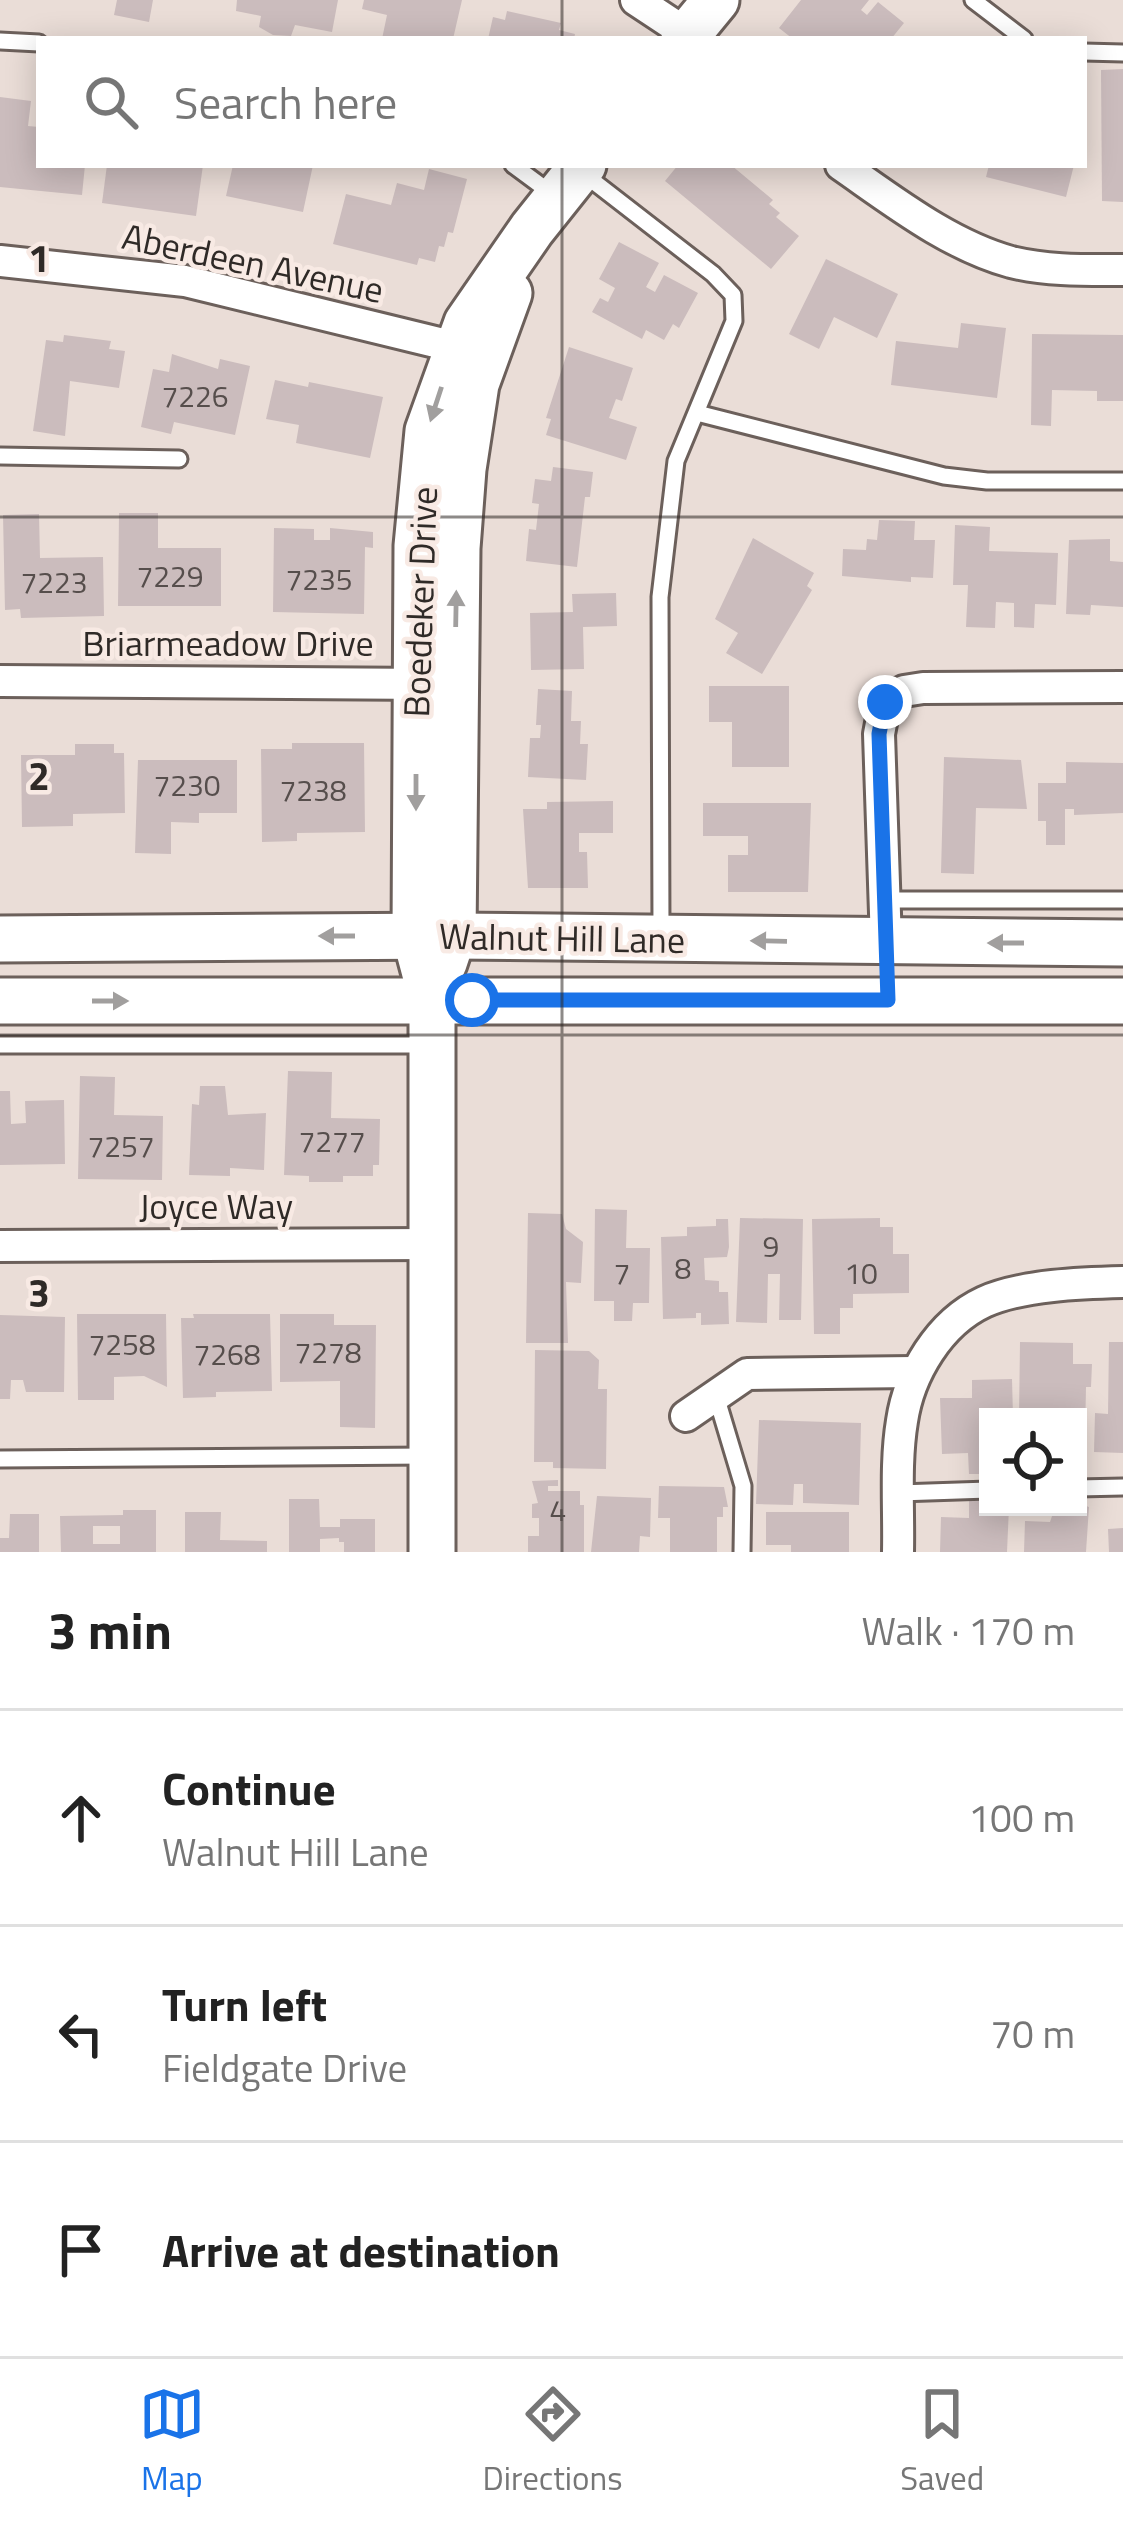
<!DOCTYPE html>
<html lang="en">
<head>
<meta charset="utf-8">
<style>
  :root { --surface:#fff; --page:#f2f2f2; --text:#222; --muted:#767676; --line:#e0e0e0; --accent:#1a73e8 }
  body { margin:0; font-family:"Titillium Web",sans-serif; background:var(--page); color:var(--text) }
  .controls { position:absolute; right:36px; bottom:36px; display:grid; overflow:hidden; border-radius:0px; box-shadow:0 6px 30px #0003 }
  .controls button { width:108px; height:108px; display:grid; place-items:center; padding:0; border:0; border-bottom:3px solid var(--line); background:var(--surface); color:var(--text); font:60px sans-serif }
  .stop { position:absolute; width:36px; height:36px; margin:-27px; border:9px solid #1a73e8; border-radius:50%; background:#fff }
  .stop.end { background:#1a73e8; border-color:#fff; box-shadow:0 3px 12px #0008 }
  .list { margin:0; padding:0; list-style:none }
  h2 { display:flex; justify-content:space-between; align-items:center; height:156px; margin:0; padding:0 48px; font-size:51px }
  h2 small { font-size:39px; font-weight:400; color:var(--muted) }
  .list li { display:grid; grid-template-columns:78px 1fr auto; gap:36px; align-items:center; box-sizing:border-box; height:216px; padding:0 48px; border-top:3px solid var(--line) }
  .list b { display:block; font-size:45px; white-space:nowrap }
  .list p { margin:0; font-size:39px; white-space:nowrap; color:var(--muted) }
  .list em { font-size:39px; font-style:normal; color:var(--muted) }
  .icon { flex:none; width:66px; height:66px; fill:none; stroke:currentColor; stroke-width:2; stroke-linecap:round; stroke-linejoin:round }
  .map { position:relative; flex:none; width:1123px; height:1552px; overflow:hidden }
  .search { position:absolute; background:var(--surface); box-shadow:0 6px 30px #0003; left:36px; right:36px; top:36px; height:132px; display:flex; align-items:center; gap:30px; box-sizing:border-box; padding:0 42px; border-radius:0px; color:var(--muted); font-size:45px }
  .sheet { height:804px; background:var(--surface) }
  nav { display:flex; justify-content:space-around; align-items:center; box-sizing:border-box; height:168px; border-top:3px solid var(--line); background:var(--surface); font-size:33px; color:var(--muted) }
  nav a { display:grid; justify-items:center; gap:6px }
  nav .on { color:var(--accent) }
  .map>svg:first-child { display:block }
  .building { fill:#cbbcbd; fill-rule:evenodd }
  .lines { fill:none; stroke-linecap:round; stroke-linejoin:round }
  .lane-casing { stroke:#6c605b; stroke-width:21 }
  .street-casing { stroke:#6c605b; stroke-width:36 }
  .secondary-casing { stroke:#6c605b; stroke-width:51 }
  .lane { stroke:#fff; stroke-width:15 }
  .street { stroke:#fff; stroke-width:30 }
  .secondary { stroke:#fff; stroke-width:45 }
  .oneway { fill:#a19f9e }
  .route { stroke:#1a73e8; stroke-width:15 }
  .grid { fill:none; stroke:#2f2a27; stroke-width:3; stroke-opacity:0.55 }
  .labels { text-anchor:middle; stroke-width:9; stroke-linejoin:round; paint-order:stroke }
  .number-label { font-size:30px; fill:#564e4c }
  .street-label { font-size:36px; fill:#2f2a27; stroke:#f8eae4 }
  .grid-label { font-size:39px; text-anchor:middle; font-weight:bold; fill:#2f2a27; stroke:#f8eae4; stroke-width:9; stroke-linejoin:round; paint-order:stroke }
</style>
</head>
<body>
<div class="map">
<svg width="1123" height="1552" viewBox="0 0 1123 1552">
  <rect width="100%" height="100%" fill="#eaddd7"/>
  <g class="building">
    <path d="M117 0H153L149 22 114 15Z"/>
    <path d="M237 0H338L332 32 295 25 291 36 273 35 259 27 261 16 236 11Z"/>
    <path d="M364 0H462L453 39H382L387 15 362 9Z"/>
    <path d="M801 0H869L861 10 867 15 878 2 904 23 891 39H793L779 28Z"/>
    <path d="M507 11 561 23 559 30 575 34 574 39H488L493 17 505 20Z"/>
    <path d="M1123 69V202L1102 201 1101 70Z"/>
    <path d="M0 97 31 101 28 126 39 127V165H85L82 195 0 187Z"/>
    <path d="M107 165H203L196 216 102 203Z"/>
    <path d="M233 165H313L303 212 226 196Z"/>
    <path d="M678 165H731L773 200 769 204 780 213 776 217 799 236 771 269 665 181Z"/>
    <path d="M989 165H1074L1066 197 986 177Z"/>
    <path d="M429 169 467 179 453 233 448 232 444 247 439 246 435 262 419 258 417 265 333 244 346 194 391 205 397 183 424 190Z"/>
    <path d="M619 242 659 263 646 287 655 292 664 275 698 293 679 328 673 324 664 340 646 330 642 339 592 312 600 298 608 302 615 288 599 279Z"/>
    <path d="M826 259 898 294 877 338 834 317 819 349 789 334Z"/>
    <path d="M961 323 1006 328 997 398 891 385 896 341 958 348Z"/>
    <path d="M1032 334 1123 335V401H1097V391L1052 390 1051 426 1031 425Z"/>
    <path d="M64 335 111 341 109 349 125 351 119 388 70 381 65 436 33 431 46 340 63 342Z"/>
    <path d="M569 347 633 368 622 401 616 399 609 418 637 427 626 460 546 435 551 419 546 418Z"/>
    <path d="M172 354 218 369 220 359 250 366 235 435 174 422 171 434 141 427 153 369 169 372Z"/>
    <path d="M275 380 308 387 309 382 383 397 370 458 296 443 299 425 266 419Z"/>
    <path d="M553 467 593 472 590 497H585L577 567 526 561 529 529 536 530 539 504 532 503 535 479 551 481Z"/>
    <path d="M119 513H158V548H221V606H118Z"/>
    <path d="M39 514 40 558 103 557 104 616 21 618 20 609 5 610 3 515Z"/>
    <path d="M879 520 915 521 914 540H935L933 578 911 577V582L842 576 843 549 866 550 867 539 877 540Z"/>
    <path d="M955 525 990 527 989 551 1058 553 1056 605 1035 604 1034 628 1014 627V603L996 602 995 628 966 627 968 585H953Z"/>
    <path d="M274 528 314 529V540H330V528L373 532V548L365 547 364 614 273 612Z"/>
    <path d="M753 538 814 573 807 586 812 590 762 674 726 653 738 633 715 619Z"/>
    <path d="M1110 539V561L1123 562V607L1091 605 1090 615 1066 614 1069 540Z"/>
    <path d="M616 593 617 626 583 627 584 669 531 670 530 613 573 612 572 594Z"/>
    <path d="M709 686H789V767H732V722H709Z"/>
    <path d="M538 689 572 691 571 721H581L580 744H588L586 780 528 777 530 738H540L541 725H536Z"/>
    <path d="M292 743H364L365 832 297 833V841L262 842 261 749H292Z"/>
    <path d="M75 744H114V753H124L125 813 73 814V826L22 827 21 755H75Z"/>
    <path d="M944 757 1021 760 1027 809 976 808 974 874 941 873Z"/>
    <path d="M138 760H237V813H199V823L171 822V854L135 853Z"/>
    <path d="M1066 762 1123 763V813L1074 815V809H1065V845H1046V821H1038V783H1066Z"/>
    <path d="M613 801V833H579V852H587L588 888H528L523 809H547V802Z"/>
    <path d="M703 803H811L808 892H728V855H748V836H703Z"/>
    <path d="M288 1071 332 1072 331 1118 380 1119 379 1165H373V1176H343V1182H309V1176L284 1175Z"/>
    <path d="M80 1076 115 1077 114 1115 163 1116 162 1180 78 1179Z"/>
    <path d="M200 1086H225L228 1115 266 1113 264 1170 230 1168V1176L189 1175 192 1104 199 1105Z"/>
    <path d="M0 1091H10L11 1124 26 1123 25 1101 64 1100 65 1164 0 1165Z"/>
    <path d="M595 1209 627 1210 626 1248H650L649 1303H633L632 1321H614V1301H594Z"/>
    <path d="M528 1213 562 1214 566 1229 583 1242 581 1283 566 1282 568 1343H526Z"/>
    <path d="M740 1218 803 1219 801 1320H779L780 1274H768L767 1323 736 1322Z"/>
    <path d="M880 1218V1227H893V1254H909V1293L853 1294V1308H840V1334H814L812 1219Z"/>
    <path d="M716 1219H728L729 1247 727 1257 704 1258 705 1280 719 1281V1292H728L729 1324 701 1325V1313H696V1318L663 1319 661 1237 687 1236V1227L716 1226Z"/>
    <path d="M77 1314H166L167 1387 144 1376 114 1377V1400H78Z"/>
    <path d="M193 1314H270L272 1391 216 1392V1397L183 1398 181 1318H194Z"/>
    <path d="M280 1314H334V1325H376L375 1428 340 1427V1381L280 1382Z"/>
    <path d="M0 1315 65 1317 64 1392H26L23 1380H11L10 1399H0Z"/>
    <path d="M1020 1342 1073 1343V1364H1092L1091 1387H1086L1085 1437H1078V1417H1019Z"/>
    <path d="M1109 1342H1123V1453L1094 1452 1095 1413 1108 1414Z"/>
    <path d="M535 1350 589 1351 599 1360 598 1389H607L606 1469 553 1468V1462H534Z"/>
    <path d="M1012 1379 1013 1417H988V1474H969L968 1453 942 1454 940 1398H972V1380Z"/>
    <path d="M759 1420 861 1423 859 1505 803 1503V1484H794L793 1505 756 1504Z"/>
    <path d="M558 1480V1486H548V1491H580V1505H584V1552H528V1536H539V1518H532V1504L538 1503 532 1481Z"/>
    <path d="M659 1486 724 1487 728 1507H723V1517H717V1552H670V1518H658Z"/>
    <path d="M597 1496 651 1498 650 1537 640 1536 639 1552H591Z"/>
    <path d="M969 1498 988 1499V1507H1009L1007 1552H940L941 1517 969 1518Z"/>
    <path d="M289 1499H319L320 1527H340V1519H375V1552H344V1542H339V1538L320 1539V1552H289Z"/>
    <path d="M1078 1503 1089 1507 1086 1552H1024L1025 1521 1050 1522 1055 1507H1078Z"/>
    <path d="M123 1510H156V1552H61L60 1516 123 1515ZM93 1526H120V1544H93Z"/>
    <path d="M185 1512H221L220 1540 267 1541V1552H185Z"/>
    <path d="M766 1512H849V1552H791V1545H766Z"/>
    <path d="M10 1514H39V1552H0V1538H9Z"/>
    <path d="M1123 1528V1552H1109L1108 1529Z"/>
  </g>
  <g class="lines">
    <defs>
      <g id="lane">
        <path d="M973 0 1024 39"/>
        <path d="M0 41 39 43"/>
        <path d="M1084 52 1123 53"/>
        <path d="M513 165 555 196"/>
        <path d="M584 174 713 274 733 295 734 321 676 461 660 597 661 931"/>
        <path d="M697 413 944 476 987 481H1123"/>
        <path d="M0 456 179 459"/>
        <path d="M884 900H1123"/>
        <path d="M0 1045H429"/>
        <path d="M716 1396 743 1486 742 1552"/>
        <path d="M0 1459 429 1456"/>
        <path d="M1078 1488 1123 1487"/>
        <path d="M899 1493 988 1490"/>
      </g>
      <g id="street">
        <path d="M636 0 695 39"/>
        <path d="M841 165C893 201 949 245 1011 262 1048 271 1085 270 1123 270"/>
        <path d="M0 261 185 281 476 352"/>
        <path d="M0 681 432 684"/>
        <path d="M886 943 879 734 885 702 904 691 923 688 1123 687"/>
        <path d="M0 1246 432 1244"/>
        <path d="M686 1416 747 1374 914 1372"/>
        <path d="M898 1552C899 1509 895 1463 902 1421 909 1374 939 1323 984 1302 1022 1285 1082 1283 1123 1282"/>
      </g>
      <g id="secondary">
        <path d="M684 39 716 0"/>
        <path d="M0 939 453 936 1123 943"/>
        <path d="M444 963 453 936 457 548 463 469 476 384 509 293"/>
        <path d="M0 1001H1123"/>
        <path d="M432 1552V1000L415 936 417 546 428 431 467 323 532 229 583 165"/>
      </g>
    </defs>
    <use href="#lane" class="lane-casing"/>
    <use href="#street" class="street-casing"/>
    <use href="#secondary" class="secondary-casing"/>
    <use href="#lane" class="lane"/>
    <use href="#street" class="street"/>
    <use href="#secondary" class="secondary"/>
  </g>
  <defs><path id="oneway-solid" d="M-6-.8H1V-3.2L6.5 0L1 3.2V.8H-6Z" transform="scale(3)"/></defs>
  <g class="oneway">
    <use href="#oneway-solid" transform="translate(436 404) rotate(108)"/>
    <use href="#oneway-solid" transform="translate(456 609) rotate(-89)"/>
    <use href="#oneway-solid" transform="translate(416 792) rotate(90)"/>
    <use href="#oneway-solid" transform="translate(337 936) rotate(180)"/>
    <use href="#oneway-solid" transform="translate(769 941) rotate(-179)"/>
    <use href="#oneway-solid" transform="translate(1006 943) rotate(-180)"/>
    <use href="#oneway-solid" transform="translate(110 1001)"/>
  </g>
  <g class="lines">
    <path class="route" d="M472 1000H888L879 734 885 702"/>
  </g>
  <path class="grid" d="M562 0V39M562 165V1552M0 517H1123M0 1035H1123"/>
  <g class="labels">
    <g class="number-label">
      <text x="195" y="407">7226</text>
      <text x="170" y="587">7229</text>
      <text x="319" y="590">7235</text>
      <text x="54" y="593">7223</text>
      <text x="187" y="796">7230</text>
      <text x="313" y="801">7238</text>
      <text x="332" y="1152">7277</text>
      <text x="121" y="1157">7257</text>
      <text x="771" y="1257">9</text>
      <text x="683" y="1279">8</text>
      <text x="622" y="1284">7</text>
      <text x="861" y="1284">10</text>
      <text x="122" y="1355">7258</text>
      <text x="328" y="1363">7278</text>
      <text x="227" y="1365">7268</text>
      <text x="558" y="1521">4</text>
    </g>
    <g class="street-label">
      <text transform="translate(253 263) rotate(12)" y="13">Aberdeen Avenue</text>
      <text transform="translate(420 602) rotate(-88)" y="13">Boedeker Drive</text>
      <text x="228" y="656">Briarmeadow Drive</text>
      <text transform="translate(562 938) rotate(1)" y="13">Walnut Hill Lane</text>
      <text x="216" y="1219">Joyce Way</text>
    </g>
  </g>
  <g class="grid-label">
    <text x="39" y="272">1</text>
    <text x="39" y="790">2</text>
    <text x="39" y="1307">3</text>
  </g>
</svg>
<div class="controls">
<button><svg class="icon" aria-label="locate" viewBox="0 0 24 24"><circle cx="12" cy="12" r="6"/><path d="M12 2v4M12 18v4M2 12h4M18 12h4"/></svg></button>
</div>
<div class="stop" style="left:472px;top:1000px"></div>
<div class="stop end" style="left:885px;top:702px"></div>
<div class="search"><svg class="icon" aria-label="search" viewBox="0 0 24 24"><circle cx="10" cy="10" r="6"/><path d="M15 15l6 6"/></svg>Search here</div>
</div>
<section class="sheet">
<h2>3 min<small>Walk · 170 m</small></h2>
<ul class="list">
<li><svg class="icon" aria-label="ahead" viewBox="0 0 24 24"><path d="M12 20V5M6 11l6-6 6 6"/></svg><div><b>Continue</b><p>Walnut Hill Lane</p></div><em>100 m</em></li>
<li><svg class="icon" aria-label="left" viewBox="0 0 24 24"><path d="M17 20v-9H6M10 6l-5 5 5 5"/></svg><div><b>Turn left</b><p>Fieldgate Drive</p></div><em>70 m</em></li>
<li><svg class="icon" aria-label="arrive" viewBox="0 0 24 24"><path d="M6 21V4h12l-3 4 3 4H6"/></svg><div><b>Arrive at destination</b></div></li>
</ul>
</section>
<nav>
<a class="on"><svg class="icon" aria-label="map" viewBox="0 0 24 24"><path d="M3 6l6-2 6 2 6-2v14l-6 2-6-2-6 2zM9 4v14M15 6v14"/></svg>Map</a>
<a><svg class="icon" aria-label="directions" viewBox="0 0 24 24"><path d="M12 3l9 9-9 9-9-9zM9 14v-3h6M13 9l2 2-2 2"/></svg>Directions</a>
<a><svg class="icon" aria-label="saved" viewBox="0 0 24 24"><path d="M7 4h10v16l-5-4-5 4z"/></svg>Saved</a>
</nav>
</body>
</html>
